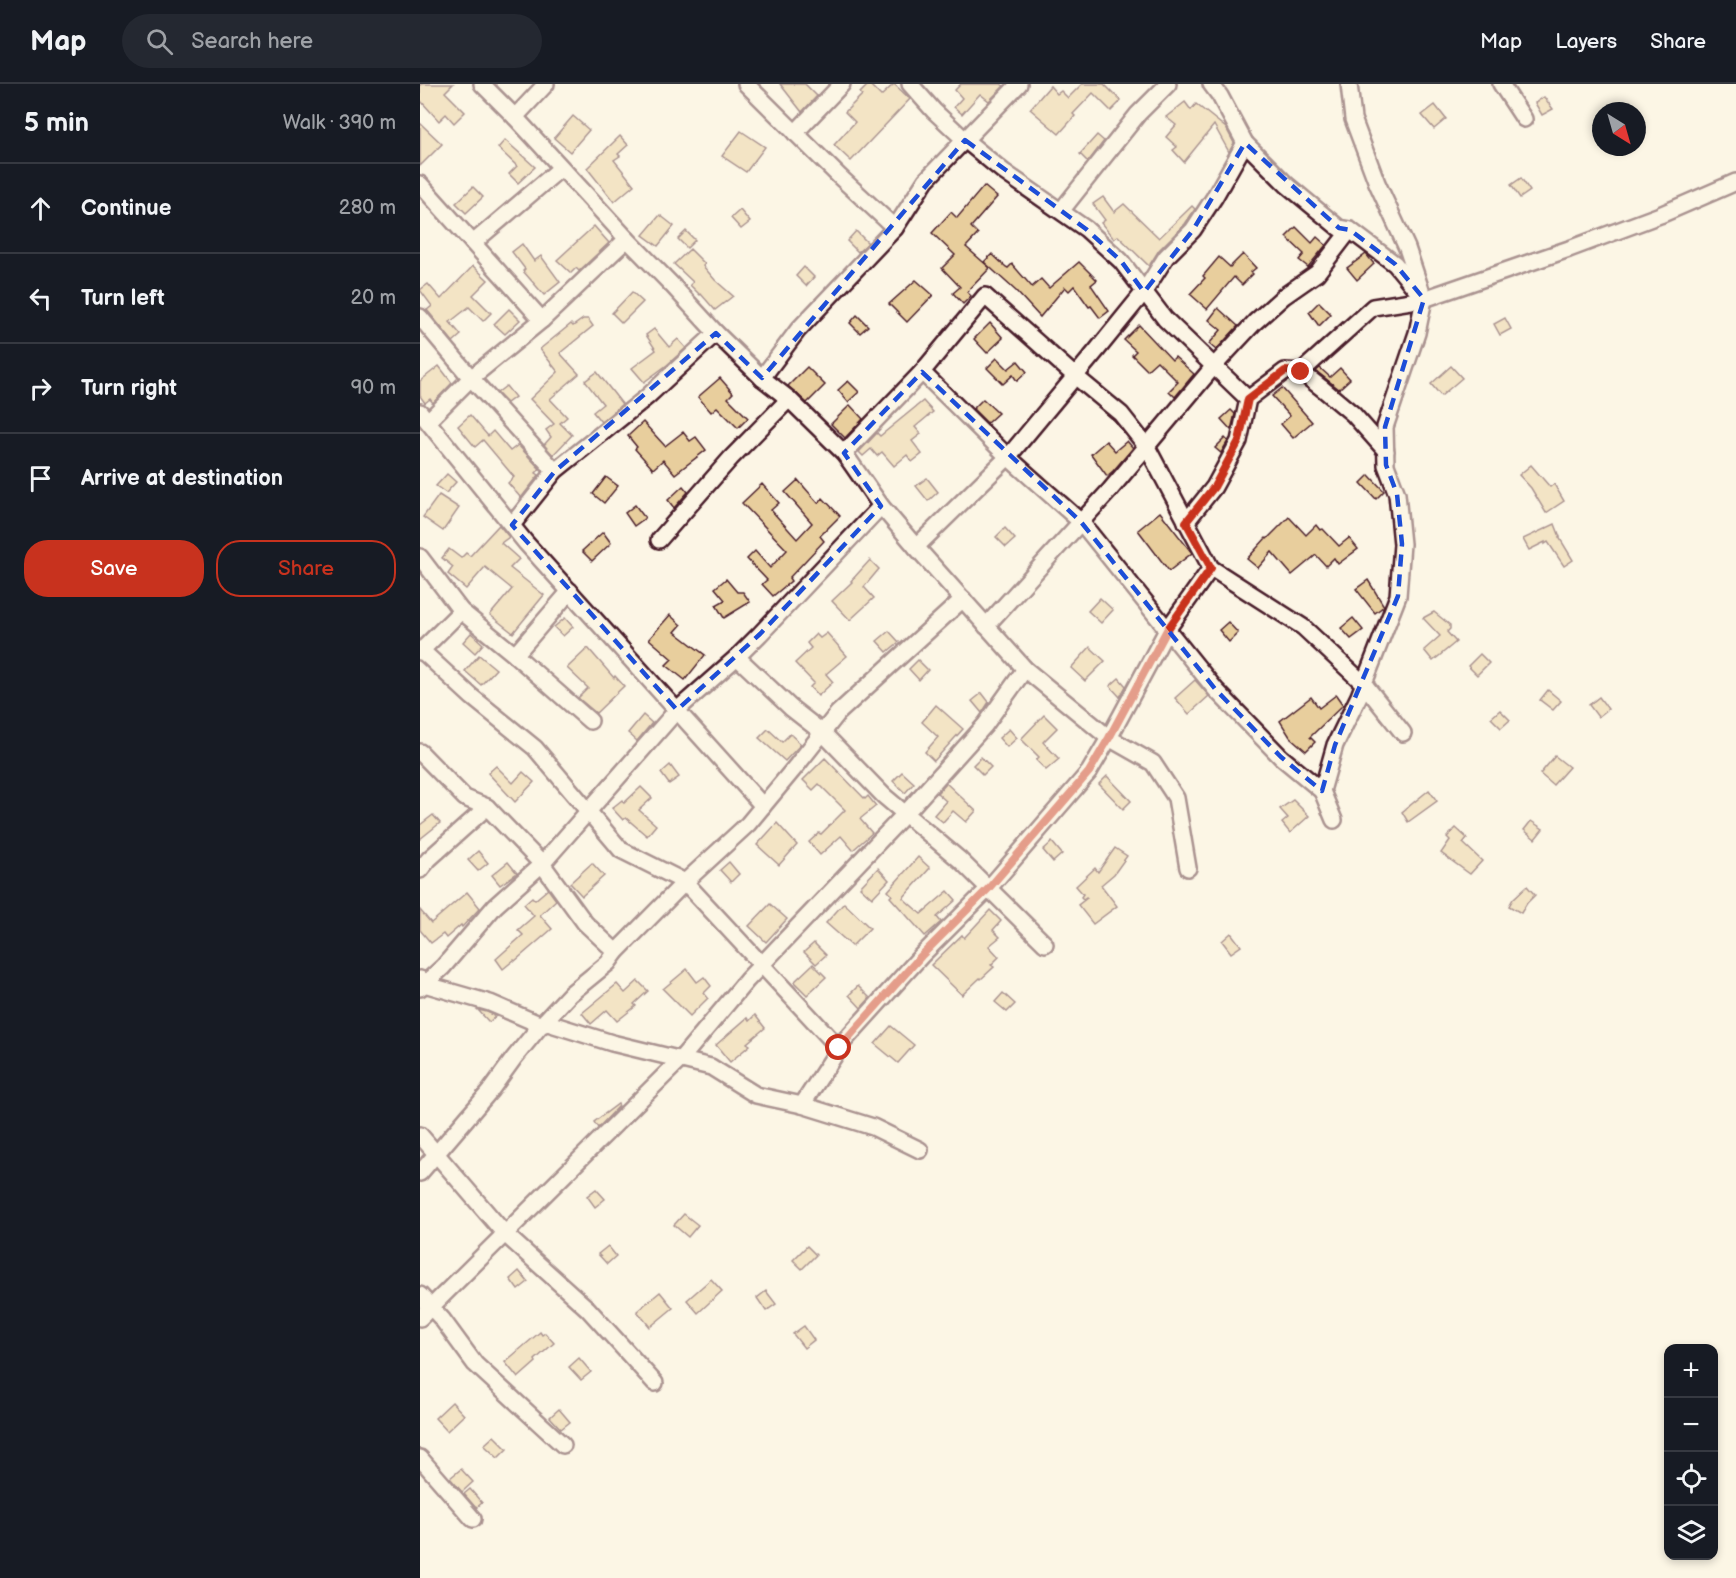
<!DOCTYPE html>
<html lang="en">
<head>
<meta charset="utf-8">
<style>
  :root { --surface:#171b24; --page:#242831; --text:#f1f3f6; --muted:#9ea1a6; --line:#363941; --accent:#c8321e }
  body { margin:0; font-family:"Balsamiq Sans",sans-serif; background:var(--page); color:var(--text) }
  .controls { position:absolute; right:18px; bottom:18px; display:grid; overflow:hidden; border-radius:12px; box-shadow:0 3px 9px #0003 }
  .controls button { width:54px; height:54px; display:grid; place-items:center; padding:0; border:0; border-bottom:2px solid var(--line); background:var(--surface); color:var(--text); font:30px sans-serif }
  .compass { position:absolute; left:1172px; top:18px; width:54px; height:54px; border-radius:50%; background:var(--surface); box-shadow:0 3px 9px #0003; rotate:143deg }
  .stop { position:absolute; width:18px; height:18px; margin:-14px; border:4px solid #c8321e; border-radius:50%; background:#fff }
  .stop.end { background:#c8321e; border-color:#fff; box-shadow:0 2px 6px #0008 }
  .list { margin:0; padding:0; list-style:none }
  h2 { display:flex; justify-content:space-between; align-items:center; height:78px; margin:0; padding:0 24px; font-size:26px }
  h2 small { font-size:20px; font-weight:400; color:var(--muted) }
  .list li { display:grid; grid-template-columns:39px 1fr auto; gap:18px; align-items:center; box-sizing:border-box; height:90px; padding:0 24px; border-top:2px solid var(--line) }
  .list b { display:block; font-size:22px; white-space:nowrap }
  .list em { font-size:20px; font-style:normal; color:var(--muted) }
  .actions { display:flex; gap:12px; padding:18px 24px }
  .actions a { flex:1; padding:14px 0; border:2px solid var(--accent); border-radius:24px; text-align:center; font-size:21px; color:var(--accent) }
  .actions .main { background:var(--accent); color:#fff }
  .icon { flex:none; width:33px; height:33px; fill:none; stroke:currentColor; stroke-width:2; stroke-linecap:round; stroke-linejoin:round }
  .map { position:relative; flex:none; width:1316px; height:1494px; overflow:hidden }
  header { display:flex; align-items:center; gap:36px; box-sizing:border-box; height:84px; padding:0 30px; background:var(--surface); border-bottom:2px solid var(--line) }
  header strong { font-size:28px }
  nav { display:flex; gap:33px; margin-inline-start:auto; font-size:21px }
  .search { width:420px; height:54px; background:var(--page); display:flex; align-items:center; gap:15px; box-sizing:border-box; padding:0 21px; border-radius:33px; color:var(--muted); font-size:22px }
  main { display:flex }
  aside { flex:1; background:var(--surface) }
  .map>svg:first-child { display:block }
  .building { fill:#e8ce9d; stroke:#4a1f2b; stroke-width:1.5 }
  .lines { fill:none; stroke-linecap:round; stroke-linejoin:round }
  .minor-casing { stroke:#4a1f2b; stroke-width:20 }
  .minor { stroke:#fcf5e5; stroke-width:15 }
  .route { stroke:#c8321e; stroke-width:8 }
  .marked { fill:none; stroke:#1d4ed8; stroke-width:4.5; stroke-dasharray:12 8; stroke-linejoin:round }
</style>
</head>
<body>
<header>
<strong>Map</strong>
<div class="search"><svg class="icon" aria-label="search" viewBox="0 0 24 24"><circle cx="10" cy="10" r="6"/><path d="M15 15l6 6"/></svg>Search here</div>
<nav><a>Map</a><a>Layers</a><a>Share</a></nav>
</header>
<main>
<aside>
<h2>5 min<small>Walk · 390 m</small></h2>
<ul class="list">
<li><svg class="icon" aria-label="ahead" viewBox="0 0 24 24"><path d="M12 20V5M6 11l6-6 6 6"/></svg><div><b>Continue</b></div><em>280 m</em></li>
<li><svg class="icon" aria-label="left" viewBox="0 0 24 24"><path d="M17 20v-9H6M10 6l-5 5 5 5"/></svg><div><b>Turn left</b></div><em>20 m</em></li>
<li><svg class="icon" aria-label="right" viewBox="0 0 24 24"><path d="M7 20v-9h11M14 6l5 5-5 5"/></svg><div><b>Turn right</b></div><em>90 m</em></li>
<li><svg class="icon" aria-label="arrive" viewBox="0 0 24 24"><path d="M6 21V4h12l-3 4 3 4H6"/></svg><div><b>Arrive at destination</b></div></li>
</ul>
<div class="actions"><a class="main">Save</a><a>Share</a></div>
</aside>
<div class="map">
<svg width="1316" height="1494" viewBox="0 0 1316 1494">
  <rect width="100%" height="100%" fill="#fcf5e5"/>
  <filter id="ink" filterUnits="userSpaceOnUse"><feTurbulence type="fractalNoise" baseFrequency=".0167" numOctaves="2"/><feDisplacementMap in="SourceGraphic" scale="12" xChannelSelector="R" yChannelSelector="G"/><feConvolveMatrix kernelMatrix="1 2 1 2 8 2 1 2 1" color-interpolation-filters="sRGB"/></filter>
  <g filter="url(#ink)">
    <g class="building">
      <path d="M0 0H33L25 8 45 28 34 39 26 30 19 37 0 16Z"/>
      <path d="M360 0H385L397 12 382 28Z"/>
      <path d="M449 0 461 12 474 0 490 15 431 77 414 61 435 38 425 28 442 11 440 9Z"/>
      <path d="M541 0H581L584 2 569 17 560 10 542 30 534 23 542 14 535 6Z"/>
      <path d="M662 0H684L701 17 691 27 673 9 653 30 655 32 639 50 610 25 630 2 637 10 641 7 648 14Z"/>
      <path d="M1124 13 1133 25 1122 31 1115 19Z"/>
      <path d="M765 18 771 26 776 20 806 44 814 59 809 68 794 41 764 78 753 66 757 63 746 53 756 41 746 33Z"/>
      <path d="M1015 21 1026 35 1014 45 1002 31Z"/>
      <path d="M153 32 169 46 150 68 134 54Z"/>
      <path d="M0 39 22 60 0 82Z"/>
      <path d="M321 47 345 63 326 88 302 72Z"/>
      <path d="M677 51 684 57 668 78 660 70Z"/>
      <path d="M200 52 208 61 198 70 200 72 194 76 214 101 194 118 167 84Z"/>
      <path d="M85 56 115 83 98 99 89 90 97 82 78 64Z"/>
      <path d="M1101 94 1110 107 1100 114 1091 101Z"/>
      <path d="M564 102 577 113 551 143 558 150 546 163 570 184 547 208 551 212 543 220 533 209 540 203 522 184 535 171 512 149 531 128 537 134Z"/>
      <path d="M53 103 63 113 46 129 36 119Z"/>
      <path d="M683 113 694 128 704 120 739 154 772 122 775 125 765 140 739 166 729 182 698 152 694 155 681 139 685 136 673 120Z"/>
      <path d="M320 126 330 138 321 145 311 134Z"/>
      <path d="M240 131 254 142 238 162 223 151Z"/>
      <path d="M174 142 189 159 159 187 156 184 151 189 137 176Z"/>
      <path d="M876 143 892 159 897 153 906 161 888 183 879 176 884 170 866 153Z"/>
      <path d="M266 147 275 156 267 164 258 155Z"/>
      <path d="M436 147 448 159 438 168 427 157Z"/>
      <path d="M102 160 114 177 121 172 140 198 124 211 103 187 105 185 92 168Z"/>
      <path d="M270 165 285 180 283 182 295 196 313 212 295 226 281 210 280 211 270 201 273 198 254 180Z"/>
      <path d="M572 170 586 183 588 184 592 180 612 203 621 195 629 204 659 178 677 196 671 201 689 227 680 234 671 222 669 223 654 202 649 207 645 203 620 233 596 207 564 178Z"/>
      <path d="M823 170 836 184 831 188 833 190 822 201 814 193 787 225 770 210 785 194 783 192 799 173 810 183Z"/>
      <path d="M946 170 954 180 937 196 927 184Z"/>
      <path d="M53 182 68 196 53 211 71 229 63 237 49 223 30 238 41 251 33 258 7 226 12 222 0 206 8 200 21 215Z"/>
      <path d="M384 183 394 193 386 202 376 192Z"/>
      <path d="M496 196 513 211 487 238 469 220Z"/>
      <path d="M212 208 223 218 202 239 192 229Z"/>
      <path d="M899 218 911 230 899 242 889 228Z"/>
      <path d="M798 224 818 242 796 266 789 260 801 246 789 236Z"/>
      <path d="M89 225 100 236 85 250 74 240Z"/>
      <path d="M437 231 448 242 440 249 430 239Z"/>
      <path d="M1085 234 1091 245 1080 251 1074 240Z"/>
      <path d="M163 235H168L173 242 140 269 159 290 130 315 147 333 140 339 152 351 133 371 124 361 131 353 126 346 134 340 110 315 138 288 120 265 151 240 153 242Z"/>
      <path d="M570 239 583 254 567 269 554 255Z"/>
      <path d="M719 241 752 276 755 273 774 290 755 313 749 307 758 298 737 277 727 286 712 271 716 267 704 256Z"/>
      <path d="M234 245 249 263 258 255 266 264 247 281 224 298 212 284 236 266 226 251Z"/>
      <path d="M577 274 588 285 598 277 607 288 597 297 593 291 583 300 567 284Z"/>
      <path d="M19 282 32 299 13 319 10 315 5 319 0 312V297Z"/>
      <path d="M1031 282 1042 294 1021 312 1011 300Z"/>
      <path d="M387 283 405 301 387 319 368 302Z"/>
      <path d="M900 284 910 293 920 284 930 295 919 305 896 287Z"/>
      <path d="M177 288 202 320 181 338 173 328 183 320 165 297Z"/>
      <path d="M300 294 313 309 308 314 328 334 318 344 297 323 291 328 278 313Z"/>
      <path d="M428 297 439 308 428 318 418 306Z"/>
      <path d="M86 302 95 313 87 319 77 309Z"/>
      <path d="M862 304 892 338 873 354 861 340 870 332 852 312Z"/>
      <path d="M563 315 578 329 567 339 553 325Z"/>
      <path d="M503 317 513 328 495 343 501 350 492 357 502 370 492 378 487 371 474 382 462 368 457 372 451 365 443 372 439 368 457 349 460 352Z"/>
      <path d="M430 321 443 335 425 354 411 340Z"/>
      <path d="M811 326 815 330 811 346 801 335Z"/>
      <path d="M50 331 68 352 73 347 90 367 98 361 120 385 116 389 119 391 101 414 88 399 94 393 63 356 55 363 38 342Z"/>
      <path d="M223 338 245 362 263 348 270 357 276 353 286 366 255 390 243 376 233 385 215 365 217 363 208 352Z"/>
      <path d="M805 354 808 357 801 369 795 364Z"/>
      <path d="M686 357 695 367 707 357 713 364 693 387 687 392 671 370Z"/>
      <path d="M1111 381 1130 403 1134 400 1144 417 1126 429 1111 404 1099 391Z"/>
      <path d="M27 390 36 398 26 409 16 402Z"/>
      <path d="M949 391 964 407 956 415 941 399Z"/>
      <path d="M186 393 198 402 184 419 173 410Z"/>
      <path d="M507 394 518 408 508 417 496 402Z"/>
      <path d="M378 396 398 419 403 414 420 432 400 452 404 457 369 494 371 497 353 512 342 500 347 496 327 475 335 467 350 484 367 466 322 419 342 400 359 419 351 426 377 455 392 439 365 408Z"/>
      <path d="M263 402 268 408 254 424 248 416Z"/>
      <path d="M19 411 39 424 23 447 3 433Z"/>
      <path d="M215 421 225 434 214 442 205 429Z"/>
      <path d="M740 428 772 469 749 487 718 446Z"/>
      <path d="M869 433 886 451 896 441 900 446 903 445 919 462 929 454 938 465 918 480 914 474 906 482 896 471 872 491 852 468 838 484 827 475 846 454 847 455Z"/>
      <path d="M1135 440 1140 453H1139L1153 476 1144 482 1128 458 1125 460V458L1109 466 1103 455Z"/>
      <path d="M79 441 89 453 81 459 99 475 90 484 124 511 93 549 70 531 92 505 65 483 46 505 28 490 33 483 22 474 29 465 41 474 46 469 50 472Z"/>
      <path d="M585 444 595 455 586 463 576 453Z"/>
      <path d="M183 448 191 459 172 477 162 467Z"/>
      <path d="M450 476 459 485 444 503 454 514 430 536 412 517 432 498 431 497Z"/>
      <path d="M306 495 317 508H323L330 518 304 534 296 521 305 516 295 504Z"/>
      <path d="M948 496 964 522 955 529 936 505Z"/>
      <path d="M680 514 693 526 681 539 668 527Z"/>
      <path d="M1014 528 1030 541V545L1027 548 1036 558 1013 577 1004 566 1020 552 1003 534Z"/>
      <path d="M250 531 261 541 255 548 285 571 265 596 246 581 252 575 229 555Z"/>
      <path d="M145 534 153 543 143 552 134 543Z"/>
      <path d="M933 534 943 546 931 555 921 544Z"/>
      <path d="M808 538 818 549 809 558 799 546Z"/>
      <path d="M469 547 479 558 467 568 457 557Z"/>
      <path d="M51 549 63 560 55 569 43 558Z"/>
      <path d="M407 549 427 572 406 590 413 598 398 612 390 603 394 599 375 579 391 564 387 559 396 550 400 554Z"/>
      <path d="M670 563 685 577 665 597 651 584Z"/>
      <path d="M168 564 194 594 195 592 204 602 176 629 158 614 168 604 147 584Z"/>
      <path d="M1060 570 1069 579 1057 591 1048 582Z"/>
      <path d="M59 571 76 585 61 601 45 587Z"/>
      <path d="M498 576 508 586 499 596 489 585Z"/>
      <path d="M699 594 706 602 700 613 690 602Z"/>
      <path d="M775 596 789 612 769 630 755 614Z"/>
      <path d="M1128 606 1141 617 1133 626 1120 616Z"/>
      <path d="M562 609 569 618 562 629 552 617Z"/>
      <path d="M916 611 923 621 890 653 895 658 886 667 870 653 860 637 891 613 899 624Z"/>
      <path d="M1179 613 1188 625 1178 633 1169 621Z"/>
      <path d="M516 621 543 645 514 677 505 668 518 653 502 638Z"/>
      <path d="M1080 626 1090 636 1081 644 1071 634Z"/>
      <path d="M223 631 232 639 217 657 208 649Z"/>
      <path d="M624 631 637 644 623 658 639 675 626 686 616 676 619 673 601 655Z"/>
      <path d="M348 645 362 658 370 650 381 660 365 677 339 654Z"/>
      <path d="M589 645 597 654 587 663 579 654Z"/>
      <path d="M1135 672 1149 683 1133 701 1120 690Z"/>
      <path d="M561 673 571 683 563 691 553 681Z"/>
      <path d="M405 674 445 715 448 712 456 722 440 735 452 749 433 766 421 752 400 771 389 758 399 749 401 750 425 726 399 700 393 706 383 696Z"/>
      <path d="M250 681 259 693 249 700 241 689Z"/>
      <path d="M76 682 93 699 103 688 114 698 95 718 68 689Z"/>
      <path d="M482 688 494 699 485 709 473 697Z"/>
      <path d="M687 692 711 717 703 725 679 700Z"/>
      <path d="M526 699 556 727 546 738 533 727 523 738 514 731 526 717 517 709Z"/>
      <path d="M221 703 232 714 219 726 236 741 227 752 206 734 203 736 192 724 202 716 204 719Z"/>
      <path d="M1009 706 1017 717 988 738 982 728Z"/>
      <path d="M873 716 889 732 870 749 862 739 868 734 860 725Z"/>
      <path d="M13 731 20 739 0 755V741Z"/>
      <path d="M1111 737 1123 745 1115 755 1104 746Z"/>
      <path d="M357 739 377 761 359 781 337 761Z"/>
      <path d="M1036 744 1047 754 1043 759 1062 777 1050 790 1021 769 1030 756 1027 753Z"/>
      <path d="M632 758 642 770 633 778 623 766Z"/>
      <path d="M695 764 707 772 694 790 681 801 697 822 673 840 658 821 667 814 666 813 663 815 661 813 663 810 656 802 675 784 678 788Z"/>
      <path d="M58 767 68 779 58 787 48 776Z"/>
      <path d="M498 773 510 784 483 814 501 830 528 807 536 816 517 833 521 838 505 852 470 813 472 811 468 807Z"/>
      <path d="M88 778 97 789 80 801 72 791Z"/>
      <path d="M309 778 319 790 311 798 300 786Z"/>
      <path d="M172 779 184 792 162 812 150 799Z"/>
      <path d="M458 784 469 796 452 814 440 803Z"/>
      <path d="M1107 802 1115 811 1107 819 1101 829 1089 822 1093 815Z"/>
      <path d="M128 805 136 816 120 831 132 845 95 877 94 876 83 885 76 875 103 851 98 846 114 832 104 820 112 813 115 816Z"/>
      <path d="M47 808 60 824 42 843 41 841 26 854 23 850 11 859 0 846V826L11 839Z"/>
      <path d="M424 819 450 844 432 862 406 839Z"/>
      <path d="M350 820 367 835 346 858 329 842Z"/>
      <path d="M570 826 581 837 573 846 580 853 569 862 579 873 571 881 574 883 561 895 560 894 542 911 511 881 542 851 544 854Z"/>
      <path d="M811 849 821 862 811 869 802 857Z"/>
      <path d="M394 859 406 871 396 880 384 868Z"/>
      <path d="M393 880 406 893 387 911 374 898Z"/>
      <path d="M267 885 277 898 284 893 291 902 284 909 288 914 270 932 243 905Z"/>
      <path d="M218 897 228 907 214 920 216 922 197 937 187 926 171 940 162 929 197 900 205 909Z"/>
      <path d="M438 902 450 914 441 924 429 911Z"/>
      <path d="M583 909 595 920 587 928 575 918Z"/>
      <path d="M58 926 67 928 76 932 69 938Z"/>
      <path d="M335 931 345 944 327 959 330 961 310 978 296 961 327 934 329 937Z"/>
      <path d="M471 942 494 961 478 979 455 960Z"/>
      <path d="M198 1020 199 1022 178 1044 174 1038Z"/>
      <path d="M176 1105 185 1115 175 1123 167 1112Z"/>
      <path d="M264 1130 278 1141 268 1153 254 1141Z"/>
      <path d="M188 1162 196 1172 187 1180 178 1170Z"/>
      <path d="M387 1162 396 1171 382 1185 373 1176Z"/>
      <path d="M99 1187 108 1198 98 1206 90 1195Z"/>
      <path d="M291 1195 302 1207 278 1229 267 1216Z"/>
      <path d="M346 1207 356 1220 346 1227 337 1214Z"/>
      <path d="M240 1208 253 1224 230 1243 217 1227Z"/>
      <path d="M384 1242 394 1256 384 1264 373 1250Z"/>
      <path d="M120 1248 122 1251 125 1249 134 1259 115 1276 116 1278 98 1294 85 1278Z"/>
      <path d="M159 1274 171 1288 161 1296 149 1283Z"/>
      <path d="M32 1318 44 1331 27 1347 15 1334Z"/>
      <path d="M139 1325 150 1338 141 1345 130 1333Z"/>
      <path d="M74 1352 87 1365 78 1374 64 1361Z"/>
      <path d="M41 1385 53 1398 42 1408 30 1394Z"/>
      <path d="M50 1405 62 1419 56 1424 44 1410Z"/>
    </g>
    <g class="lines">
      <defs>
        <g id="minor">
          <path d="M62 0 95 33 207 155 252 201 296 249 342 294 369 315 424 369 461 422 496 463 605 585 689 654 733 679 756 714 768 784"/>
          <path d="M326 0 420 93 475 144"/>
          <path d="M490 0 514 27 545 56 584 88 666 145 701 177 745 235 828 315"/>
          <path d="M791 0 800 12 825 59 867 101 919 144 930 146 975 180 998 208"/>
          <path d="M1081 0 1104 35"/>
          <path d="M95 33 126 0"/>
          <path d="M375 49 422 0"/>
          <path d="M0 100 122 236"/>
          <path d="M641 127 718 30 748 0"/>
          <path d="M53 159 141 84"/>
          <path d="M0 233 51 294 135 387"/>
          <path d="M502 288 588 373 661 438 796 606 861 673 902 707"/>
          <path d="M881 288 953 223 1004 215 1149 165 1240 131 1316 98"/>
          <path d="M342 294 378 246 475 144 506 96 599 0"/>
          <path d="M0 328 106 459 343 722"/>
          <path d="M8 337 51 294 122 236 207 155"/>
          <path d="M424 369 502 288 565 212 655 292 701 330 727 363 791 484 883 543 944 600 983 649"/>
          <path d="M766 438 794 403 819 357 828 315 865 287 881 288 903 305 933 330 966 367"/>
          <path d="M92 441 135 387 227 313 296 249"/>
          <path d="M239 456 311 374 369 315"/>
          <path d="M496 463 588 373 677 266 724 208 746 173 773 146 794 114 825 59"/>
          <path d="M0 473 41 527 95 571 170 637"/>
          <path d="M566 542 690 406 794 282 835 238 864 212 897 189 930 146"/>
          <path d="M0 565 52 613 115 664 201 766 265 798 419 964"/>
          <path d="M0 568 41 527"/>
          <path d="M95 571 150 507"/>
          <path d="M317 573 371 624 403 649 464 712 540 776 625 860"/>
          <path d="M0 668 45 714 67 723 122 780 165 839 196 868"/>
          <path d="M914 736 902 707 915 661 939 612 978 512 982 460 977 410 966 381 965 343 997 249 1004 215 987 164 957 99 933 35 929 0"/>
          <path d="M0 786 9 775 67 723"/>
          <path d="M0 895 4 900 70 919 121 941 128 939 192 959 291 983 336 1011 382 1021 453 1043 500 1066"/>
          <path d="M0 904 23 883 75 822 122 780 257 626 317 573 340 550 461 422"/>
          <path d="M382 1021 424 957 501 872 569 804 669 688 689 654 747 546 791 484"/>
          <path d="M0 1051 85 1150 168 1225 235 1299"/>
          <path d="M0 1089 70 1007 94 974 121 941 150 910 188 879 196 868 265 798 328 740 377 681 418 629 543 515"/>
          <path d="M0 1211 22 1235 55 1280 143 1361"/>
          <path d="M0 1234 260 976 327 896 485 730 565 641 605 585"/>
          <path d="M0 1374 53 1435"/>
        </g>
      </defs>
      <use href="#minor" class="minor-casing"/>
      <use href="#minor" class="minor"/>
    </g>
  </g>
  <g class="lines" filter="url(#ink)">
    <path class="route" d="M419 964 501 872 569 804 669 688 689 654 747 546 791 484 766 438 794 403 819 357 828 315 865 287 881 288"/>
  </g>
  <path d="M0 0H1316V1494H0ZM545 56 666 145 701 177 724 208 773 146 825 59 919 144 930 146 975 180 1004 215 965 343 966 381 977 410 982 460 978 512 915 661 902 707 861 673 796 606 661 438 502 288 424 369 461 422 340 550 257 626 92 441 135 387 296 249 342 294Z" fill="#fcf5e5" fill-opacity=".55" fill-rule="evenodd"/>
  <path class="marked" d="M545 56 666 145 701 177 724 208 773 146 825 59 919 144 930 146 975 180 1004 215 965 343 966 381 977 410 982 460 978 512 915 661 902 707 861 673 796 606 661 438 502 288 424 369 461 422 340 550 257 626 92 441 135 387 296 249 342 294Z"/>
</svg>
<div class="controls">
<button>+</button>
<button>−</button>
<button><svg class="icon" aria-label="locate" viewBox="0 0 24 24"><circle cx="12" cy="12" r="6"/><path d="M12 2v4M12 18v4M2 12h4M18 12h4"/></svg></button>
<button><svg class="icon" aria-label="layers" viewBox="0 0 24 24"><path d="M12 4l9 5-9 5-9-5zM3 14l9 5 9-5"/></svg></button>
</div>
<svg class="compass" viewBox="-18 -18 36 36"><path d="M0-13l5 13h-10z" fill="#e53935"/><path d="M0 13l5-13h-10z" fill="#9ea1a6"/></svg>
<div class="stop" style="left:419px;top:964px"></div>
<div class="stop end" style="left:881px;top:288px"></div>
</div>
</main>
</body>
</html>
